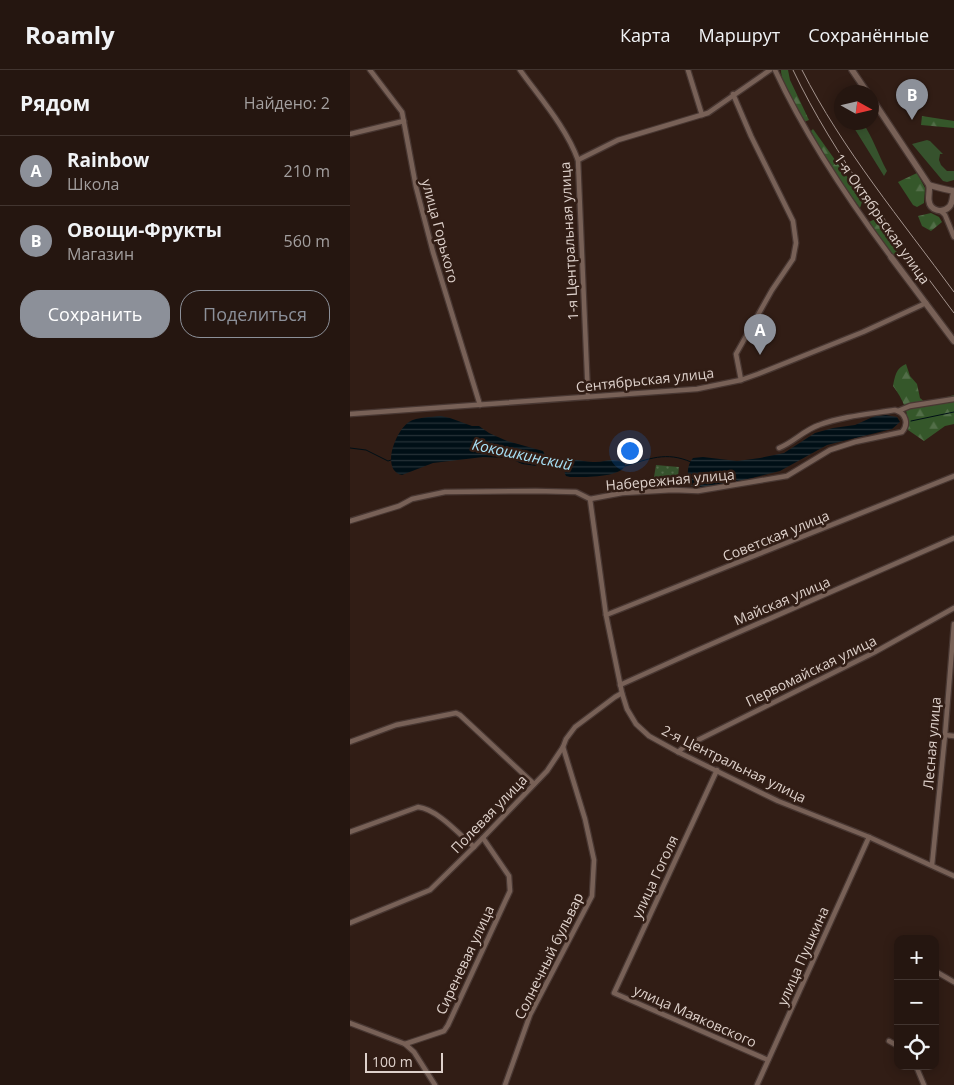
<!DOCTYPE html>
<html lang="ru">
<head>
<meta charset="utf-8">
<style>
  :root { --surface:#251610; --page:#31231e; --text:#f1f3f6; --muted:#a39f9f; --line:#423530; --accent:#8c9099 }
  body { margin:0; font-family:"Open Sans",sans-serif; background:var(--page); color:var(--text) }
  .controls { position:absolute; right:15px; bottom:15px; display:grid; overflow:hidden; border-radius:10px; box-shadow:0 2px 12px #0003 }
  .controls button { width:45px; height:45px; display:grid; place-items:center; padding:0; border:0; border-bottom:1px solid var(--line); background:var(--surface); color:var(--text); font:25px sans-serif }
  .compass { position:absolute; left:484px; top:15px; width:45px; height:45px; border-radius:50%; background:var(--surface); box-shadow:0 2px 12px #0003; rotate:98deg }
  .scale { position:absolute; left:15px; bottom:12px; width:78px; box-sizing:border-box; padding-left:5px; border:2px solid #ded1cb; border-top:0; font-size:14px; line-height:18px; white-space:nowrap; color:#ded1cb; -webkit-text-stroke:4px #311d15; paint-order:stroke }
  .you { position:absolute; left:279px; top:380px; width:18px; height:18px; margin:-12px; border:4px solid #fff; border-radius:50%; background:#1a73e8; box-shadow:0 0 0 8px #1a73e833 }
  .badge { display:grid; place-items:center; width:32px; height:32px; border-radius:50%; background:var(--accent); color:#fff; font-size:16px; font-weight:700 }
  .pin { position:absolute; translate:-50% -41px; filter:drop-shadow(0 1px 2px #0008) }
  .pin::after { content:''; position:absolute; top:26px; width:18px; height:15px; background:inherit; clip-path:polygon(0 0,100% 0,50% 100%) }
  .list { margin:0; padding:0; list-style:none }
  h2 { display:flex; justify-content:space-between; align-items:center; height:65px; margin:0; padding:0 20px; font-size:21px }
  h2 small { font-size:16px; font-weight:400; color:var(--muted) }
  .list li { display:grid; grid-template-columns:32px 1fr auto; gap:15px; align-items:center; box-sizing:border-box; height:70px; padding:0 20px; border-top:1px solid var(--line) }
  .list b { display:block; font-size:19px; white-space:nowrap }
  .list p { margin:0; font-size:16px; white-space:nowrap; color:var(--muted) }
  .list em { font-size:16px; font-style:normal; color:var(--muted) }
  .actions { display:flex; gap:10px; padding:15px 20px }
  .actions a { flex:1; padding:11px 0; border:1px solid var(--accent); border-radius:20px; text-align:center; font-size:18px; color:var(--accent) }
  .actions .main { background:var(--accent); color:#fff }
  .icon { flex:none; width:28px; height:28px; fill:none; stroke:currentColor; stroke-width:2; stroke-linecap:round; stroke-linejoin:round }
  .map { position:relative; flex:none; width:604px; height:1015px; overflow:hidden }
  header { display:flex; align-items:center; gap:30px; box-sizing:border-box; height:70px; padding:0 25px; background:var(--surface); border-bottom:1px solid var(--line) }
  header strong { font-size:24px }
  nav { display:flex; gap:28px; margin-inline-start:auto; font-size:18px }
  main { display:flex }
  aside { flex:1; background:var(--surface) }
  .map>svg:first-child { display:block }
  .grass { fill:#36522d }
  .forest { fill:url(#forest-firs) }
  .park { fill:url(#park-dots) }
  .water { fill:url(#water-rules) }
  .lines { fill:none; stroke-linecap:round; stroke-linejoin:round }
  .stream { stroke:#000f16; stroke-width:1 }
  .minor-casing { stroke:#483732; stroke-width:7 }
  .tertiary-casing { stroke:#483732; stroke-width:8 }
  .minor { stroke:#786157; stroke-width:4.5 }
  .tertiary { stroke:#786157; stroke-width:5.5 }
  .rail { stroke:#a4948e; stroke-width:1 }
  .labels { text-anchor:middle; stroke-width:5; stroke-linejoin:round; paint-order:stroke }
  .street-label { font-size:14px; fill:#ded1cb; stroke:#311d15 }
  .water-label { font-size:15px; font-style:italic; fill:#a8e2f8; stroke:#311d15 }
</style>
</head>
<body>
<header>
<strong>Roamly</strong>
<nav><a>Карта</a><a>Маршрут</a><a>Сохранённые</a></nav>
</header>
<main>
<aside>
<h2>Рядом<small>Найдено: 2</small></h2>
<ul class="list">
<li><span class="badge">A</span><div><b>Rainbow</b><p>Школа</p></div><em>210 m</em></li>
<li><span class="badge">B</span><div><b>Овощи-Фрукты</b><p>Магазин</p></div><em>560 m</em></li>
</ul>
<div class="actions"><a class="main">Сохранить</a><a>Поделиться</a></div>
</aside>
<div class="map">
<svg width="604" height="1015" viewBox="0 0 604 1015">
  <defs>
    <pattern id="forest-firs" width="22" height="20" patternUnits="userSpaceOnUse" patternTransform="scale(1.25)"><rect width="22" height="20" fill="#35572a"/><path d="M5 1l3.5 6h-7zM16 11l3.5 6h-7z" fill="#526e48"/></pattern>
    <pattern id="park-dots" width="8" height="8" patternUnits="userSpaceOnUse" patternTransform="scale(1.25)"><rect width="8" height="8" fill="#36522d"/><path d="M2 2h.1M6 6h.1" fill="none" stroke="#536a4a" stroke-width="1.8" stroke-linecap="round"/></pattern>
    <pattern id="water-rules" width="6" height="5" patternUnits="userSpaceOnUse" patternTransform="scale(1.25)"><rect width="6" height="5" fill="#000f16"/><path d="M0 2.5h6" fill="none" stroke="#253137"/></pattern>
  </defs>
  <rect width="100%" height="100%" fill="#311d15"/>
  <g class="grass">
    <path d="M501 53H513C523 68 528 84 537 101L534 106Z"/>
    <path d="M577 70 580 71 593 84H590L589 90 591 95 597 101H604V110L597 112 593 111 562 74Z"/>
  </g>
  <g class="forest">
    <path d="M431 0H438L440 10 459 50 454 52C447 39 431 14 431 0Z"/>
    <path d="M572 46 604 51V58L571 55Z"/>
    <path d="M463 59 513 129 510 138 477 92 461 61Z"/>
    <path d="M567 103 575 118 574 133 567 137 563 135 548 112Z"/>
    <path d="M581 143 589 147 592 152 581 161 572 156 568 146Z"/>
    <path d="M523 150H527L545 175 548 185 544 186 519 152Z"/>
    <path d="M556 294 560 306 567 314 570 328 576 333 604 325V354L595 356 574 371 558 360C559 343 553 329 543 316 545 306 546 298 556 294Z"/>
  </g>
  <path class="park" d="M306 395 329 397 327 416 303 413Z"/>
  <g class="water">
    <path d="M536 345 547 347 550 352 542 359 477 375 430 401 374 415 350 417 341 416C337 407 336 396 343 388L353 387 387 391 410 388 434 383 465 363 483 358 505 355 525 346Z"/>
    <path d="M91 346 100 348 122 356H129L139 363 157 371 193 381 196 387 188 392 186 396 172 394 159 388 133 387 83 393 52 405C30 400 46 360 59 352 67 347 81 347 91 346Z"/>
    <path d="M218 390C227 389 234 392 243 392 255 393 262 386 275 394V396C269 408 233 407 220 407L216 406C213 401 215 394 218 390Z"/>
  </g>
  <g class="lines">
    <g class="stream">
      <path d="M561 351 604 342"/>
      <path d="M0 378 16 380 38 391 41 390"/>
      <path d="M195 387 216 398"/>
      <path d="M275 396C299 389 316 381 341 392"/>
    </g>
    <defs>
      <g id="minor">
        <path d="M20 0 52 42 66 117 83 182 130 335"/>
        <path d="M170 0C190 28 216 57 228 90L238 327"/>
        <path d="M338 0 352 45"/>
        <path d="M425 0C456 67 497 128 541 187"/>
        <path d="M383 24 401 66 443 151 446 173 443 189 422 220 386 284 391 310"/>
        <path d="M0 64 54 51"/>
        <path d="M228 90 268 70 358 43 420 0"/>
        <path d="M591 141 595 145 604 167"/>
        <path d="M548 341 560 336 604 329"/>
        <path d="M0 344 347 319 391 310 408 304 513 262 576 233"/>
        <path d="M240 429 256 545 272 623 277 639 286 654 299 666 328 682 428 731 519 767 604 806"/>
        <path d="M240 429 272 423 323 420 348 421 437 406 480 380 505 372 552 362C559 354 556 343 545 340 520 344 493 346 469 355 454 360 444 372 429 378"/>
        <path d="M0 451 49 436 62 429 95 422 186 421 226 422 240 429"/>
        <path d="M256 545 604 406"/>
        <path d="M270 615 341 583 604 468"/>
        <path d="M595 665 604 666"/>
        <path d="M0 672 46 655 106 643 110 645 184 714"/>
        <path d="M328 682 334 677 525 582 604 538"/>
        <path d="M367 700 264 923 418 990"/>
        <path d="M0 762 68 737C87 739 109 764 124 777"/>
        <path d="M582 795 595 665 604 554"/>
        <path d="M0 853 80 820 124 777 197 701 213 677 216 669 225 657 265 627 272 623"/>
        <path d="M585 901 604 912"/>
        <path d="M0 953 55 974 64 982 85 1015"/>
        <path d="M539 971 548 976"/>
        <path d="M55 974 94 961 98 955 160 821 159 806 133 768"/>
        <path d="M566 996 574 1015"/>
        <path d="M155 1015 180 945 242 826 244 790 235 749 213 677"/>
        <path d="M407 1015 519 767"/>
      </g>
      <g id="tertiary">
        <path d="M502 0 517 22"/>
        <path d="M522 29 579 115C580 121 578 127 579 131 580 140 592 144 599 137 603 133 602 127 604 122"/>
        <path d="M579 115C586 117 597 120 604 121"/>
        <path d="M541 187 604 271"/>
      </g>
    </defs>
    <use href="#minor" class="minor-casing"/>
    <use href="#tertiary" class="tertiary-casing"/>
    <use href="#minor" class="minor"/>
    <use href="#tertiary" class="tertiary"/>
    <g class="rail">
      <path d="M443 0C485 88 546 165 604 243"/>
      <path d="M452 0C492 79 552 151 604 222"/>
    </g>
  </g>
  <g class="labels">
    <g class="street-label">
      <text transform="translate(532 149) rotate(55)" y="5">1-я Октябрьская улица</text>
      <text transform="translate(90 161) rotate(75)" y="5">улица Горького</text>
      <text transform="translate(219 171) rotate(-93)" y="5">1-я Центральная улица</text>
      <text transform="translate(295 310) rotate(-6)" y="5">Сентябрьская улица</text>
      <text transform="translate(320 410) rotate(-5)" y="5">Набережная улица</text>
      <text transform="translate(426 466) rotate(-22)" y="5">Советская улица</text>
      <text transform="translate(432 531) rotate(-23)" y="5">Майская улица</text>
      <text transform="translate(461 601) rotate(-26)" y="5">Первомайская улица</text>
      <text transform="translate(582 673) rotate(-85)" y="5">Лесная улица</text>
      <text transform="translate(384 694) rotate(26)" y="5">2-я Центральная улица</text>
      <text transform="translate(139 744) rotate(-46)" y="5">Полевая улица</text>
      <text transform="translate(305 807) rotate(-65)" y="5">улица Гоголя</text>
      <text transform="translate(199 886) rotate(-64)" y="5">Солнечный бульвар</text>
      <text transform="translate(453 886) rotate(-66)" y="5">улица Пушкина</text>
      <text transform="translate(115 890) rotate(-65)" y="5">Сиреневая улица</text>
      <text transform="translate(345 946) rotate(24)" y="5">улица Маяковского</text>
    </g>
    <g class="water-label">
      <text transform="translate(172 385) rotate(12)" y="5">Кокошкинский</text>
    </g>
  </g>
</svg>
<div class="controls">
<button>+</button>
<button>−</button>
<button><svg class="icon" aria-label="locate" viewBox="0 0 24 24"><circle cx="12" cy="12" r="6"/><path d="M12 2v4M12 18v4M2 12h4M18 12h4"/></svg></button>
</div>
<svg class="compass" viewBox="-18 -18 36 36"><path d="M0-13l5 13h-10z" fill="#e53935"/><path d="M0 13l5-13h-10z" fill="#a39f9f"/></svg>
<div class="scale">100 m</div>
<div class="you"></div>
<div class="pin badge" style="left:410px;top:285px">A</div>
<div class="pin badge" style="left:562px;top:50px">B</div>
</div>
</main>
</body>
</html>
